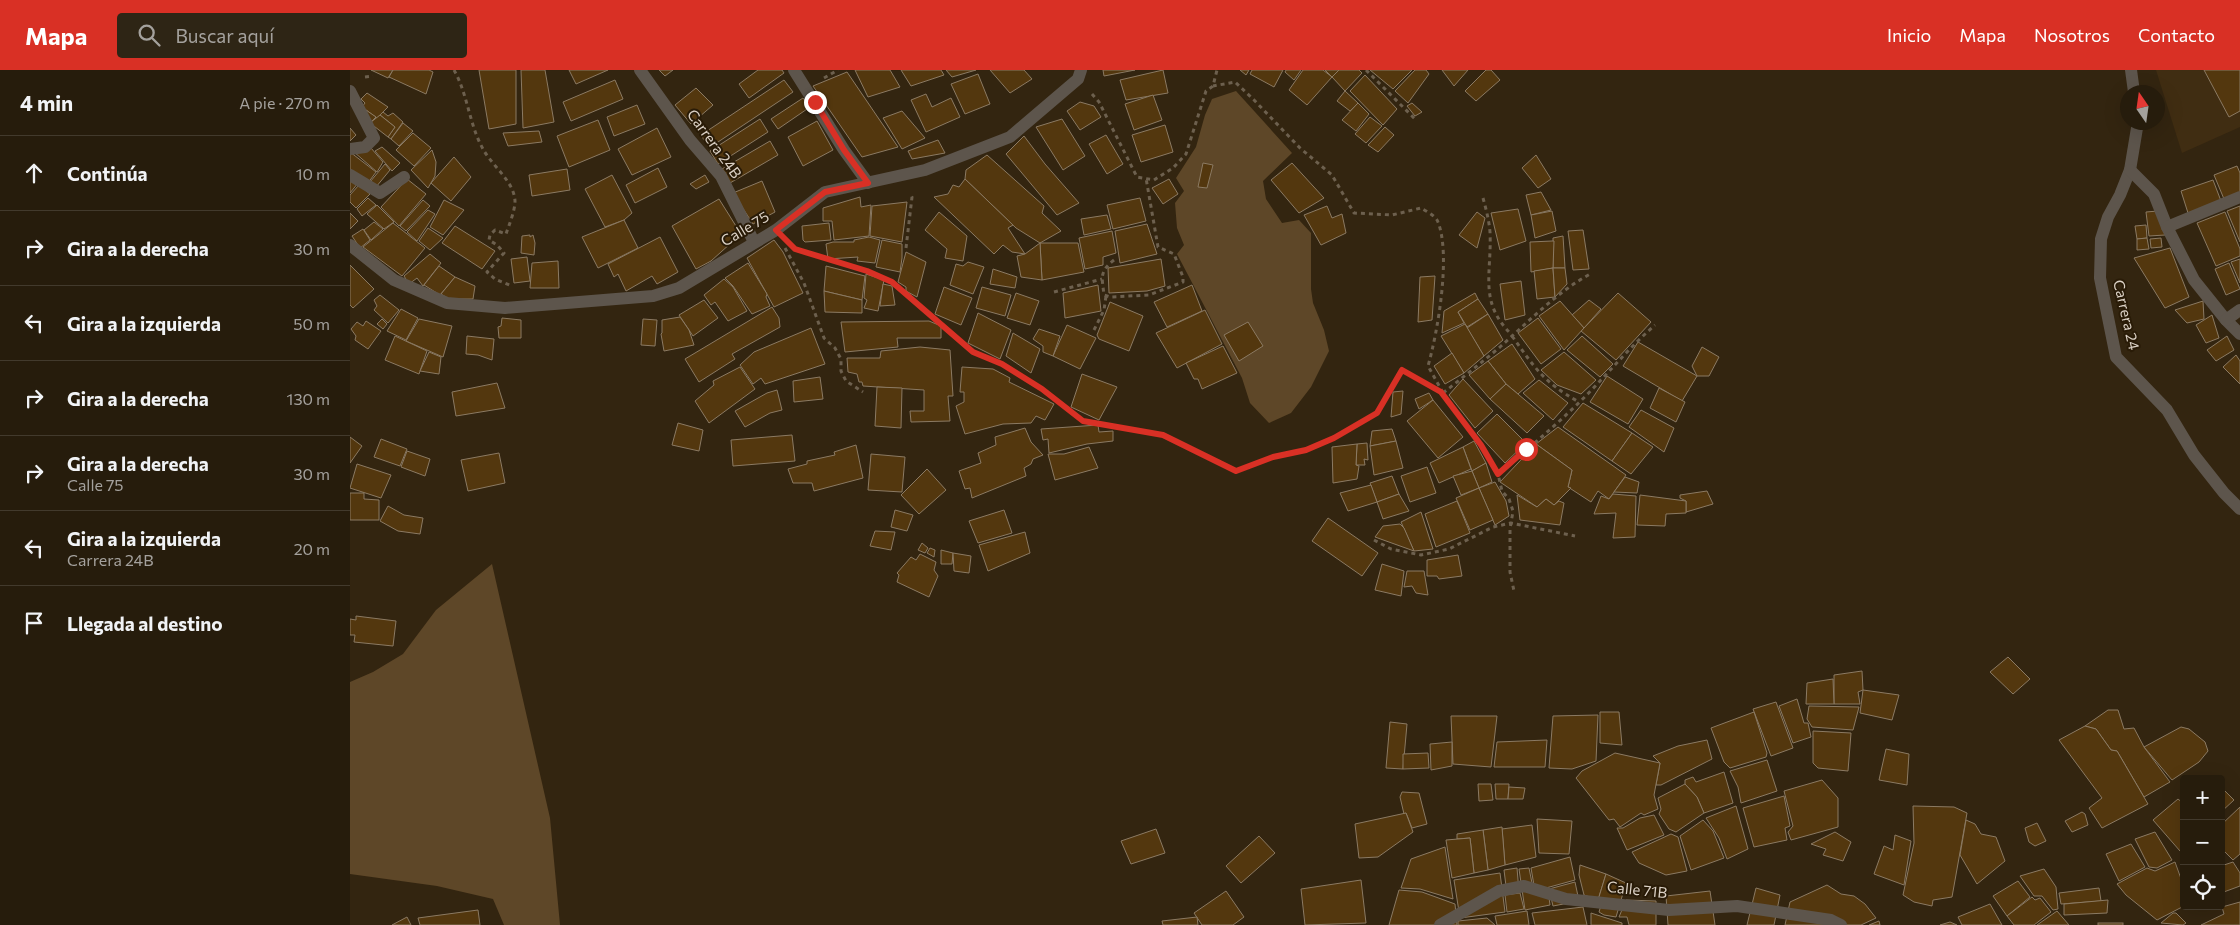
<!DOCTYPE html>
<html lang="es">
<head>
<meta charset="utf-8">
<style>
  :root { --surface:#261c0c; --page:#2e2515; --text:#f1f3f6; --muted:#a4a19d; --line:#423a2d; --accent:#d93025 }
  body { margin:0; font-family:Commissioner,sans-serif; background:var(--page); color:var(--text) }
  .controls { position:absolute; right:15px; bottom:15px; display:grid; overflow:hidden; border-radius:5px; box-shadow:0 5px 20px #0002 }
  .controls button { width:45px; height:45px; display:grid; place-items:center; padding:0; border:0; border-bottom:1px solid var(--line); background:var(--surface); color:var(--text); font:25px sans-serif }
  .compass { position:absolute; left:1770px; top:15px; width:45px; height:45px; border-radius:50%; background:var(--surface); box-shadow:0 5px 20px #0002; rotate:347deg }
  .stop { position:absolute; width:15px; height:15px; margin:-11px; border:4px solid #d93025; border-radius:50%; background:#fff }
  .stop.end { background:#d93025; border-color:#fff; box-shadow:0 1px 5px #0008 }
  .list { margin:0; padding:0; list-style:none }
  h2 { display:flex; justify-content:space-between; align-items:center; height:65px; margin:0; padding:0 20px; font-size:21px }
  h2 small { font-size:16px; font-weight:400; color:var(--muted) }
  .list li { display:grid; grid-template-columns:32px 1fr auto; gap:15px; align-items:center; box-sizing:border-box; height:75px; padding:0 20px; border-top:1px solid var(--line) }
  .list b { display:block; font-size:19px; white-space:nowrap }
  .list p { margin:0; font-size:16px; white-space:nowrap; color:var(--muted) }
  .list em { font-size:16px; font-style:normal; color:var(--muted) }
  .icon { flex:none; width:28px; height:28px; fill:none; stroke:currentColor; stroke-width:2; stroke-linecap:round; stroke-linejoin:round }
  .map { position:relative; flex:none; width:1890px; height:855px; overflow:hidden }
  header { display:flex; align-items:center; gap:30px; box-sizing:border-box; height:70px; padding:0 25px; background:var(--accent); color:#fff }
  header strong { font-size:24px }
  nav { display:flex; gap:28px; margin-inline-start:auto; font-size:18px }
  .search { width:350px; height:45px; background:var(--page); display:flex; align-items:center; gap:12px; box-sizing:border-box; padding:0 18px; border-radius:5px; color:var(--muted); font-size:19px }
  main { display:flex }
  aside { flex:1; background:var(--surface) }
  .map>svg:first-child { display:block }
  .built { fill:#402d12 }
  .green { fill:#5e4728 }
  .building { fill:#53370e; stroke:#8b7a63 }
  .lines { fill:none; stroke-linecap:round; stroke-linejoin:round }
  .path { stroke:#6d604e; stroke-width:3; stroke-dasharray:4 4; stroke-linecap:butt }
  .minor { stroke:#5d554c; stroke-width:12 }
  .route { stroke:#d93025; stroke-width:6 }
  .labels { text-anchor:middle; stroke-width:4; stroke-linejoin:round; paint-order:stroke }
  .street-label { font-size:15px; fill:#dbd1c5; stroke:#291b07 }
</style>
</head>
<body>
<header>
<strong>Mapa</strong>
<div class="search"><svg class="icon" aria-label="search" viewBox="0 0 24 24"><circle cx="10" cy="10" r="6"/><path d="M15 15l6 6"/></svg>Buscar aquí</div>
<nav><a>Inicio</a><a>Mapa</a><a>Nosotros</a><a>Contacto</a></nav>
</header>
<main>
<aside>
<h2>4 min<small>A pie · 270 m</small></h2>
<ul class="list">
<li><svg class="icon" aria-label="ahead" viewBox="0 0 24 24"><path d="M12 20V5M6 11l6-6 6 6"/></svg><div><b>Continúa</b></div><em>10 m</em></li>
<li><svg class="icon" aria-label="right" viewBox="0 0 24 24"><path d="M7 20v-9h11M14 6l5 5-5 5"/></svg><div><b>Gira a la derecha</b></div><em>30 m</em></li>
<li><svg class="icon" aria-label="left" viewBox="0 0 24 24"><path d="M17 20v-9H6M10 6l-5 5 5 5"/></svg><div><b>Gira a la izquierda</b></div><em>50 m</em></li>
<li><svg class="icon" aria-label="right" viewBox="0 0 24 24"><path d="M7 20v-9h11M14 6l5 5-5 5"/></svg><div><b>Gira a la derecha</b></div><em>130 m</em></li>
<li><svg class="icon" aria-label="right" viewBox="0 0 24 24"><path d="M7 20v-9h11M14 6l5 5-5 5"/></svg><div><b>Gira a la derecha</b><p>Calle 75</p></div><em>30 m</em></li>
<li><svg class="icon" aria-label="left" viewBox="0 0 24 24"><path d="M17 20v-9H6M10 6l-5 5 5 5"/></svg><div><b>Gira a la izquierda</b><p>Carrera 24B</p></div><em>20 m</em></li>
<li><svg class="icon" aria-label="arrive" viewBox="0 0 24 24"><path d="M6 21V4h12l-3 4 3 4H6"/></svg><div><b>Llegada al destino</b></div></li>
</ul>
</aside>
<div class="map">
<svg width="1890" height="855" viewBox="0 0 1890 855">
  <rect width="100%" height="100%" fill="#332510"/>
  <path class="built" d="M1806 0H1890V57L1832 83Z"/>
  <g class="green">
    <path d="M886 21 942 83 913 111 916 129 932 153 949 150 961 163V219L963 233 974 260 979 281 961 317 941 343 919 353 900 333 892 308 827 184 834 175 827 158 825 133 834 121 826 108 846 77 855 45 862 29Z"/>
    <path d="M142 494 200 748 210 855H154L143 829 87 816 0 804V612L23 602 53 584 86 540Z"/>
  </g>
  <g class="building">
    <path d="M21 0H43L38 8Z"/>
    <path d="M43 0H79L83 2 76 24 39 7Z"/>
    <path d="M129 0H166V54L139 59Z"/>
    <path d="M171 0H195L204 52 173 58Z"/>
    <path d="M219 0H258L226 14Z"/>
    <path d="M309 0H323L315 6Z"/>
    <path d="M408 0H432L434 3 399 28 389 14Z"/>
    <path d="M505 0H540L550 17 518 27Z"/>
    <path d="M551 0H591L594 5 561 16Z"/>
    <path d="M596 0H626L602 7Z"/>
    <path d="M640 0H674L682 9 660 23Z"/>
    <path d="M753 0H785L754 6Z"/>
    <path d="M813 0 818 23 776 30 770 10Z"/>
    <path d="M890 0H899L896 5Z"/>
    <path d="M902 0H933L924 17 900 4Z"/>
    <path d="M936 0H951L944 10 935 2Z"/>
    <path d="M953 0H973L982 7 957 35 939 20Z"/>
    <path d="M975 0H989L982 7Z"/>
    <path d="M989 0H1009L1012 3 995 21 982 7Z"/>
    <path d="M1020 0H1062L1043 19Z"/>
    <path d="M1065 0H1076L1079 4 1058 33 1045 21Z"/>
    <path d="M1092 0H1118L1104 16Z"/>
    <path d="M1136 0H1141L1150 10 1126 31 1115 21Z"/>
    <path d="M1854 0H1890V41L1879 47Z"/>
    <path d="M497 2 548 77 512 87 463 16Z"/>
    <path d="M628 4 640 34 615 44 601 14Z"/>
    <path d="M1015 5 1047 39 1033 55 1000 21Z"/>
    <path d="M265 10 273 29 221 51 213 32Z"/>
    <path d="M434 10 443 22 359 78 351 65Z"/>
    <path d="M346 18 363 35 341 54 325 35Z"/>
    <path d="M995 21 1008 33 1000 41 987 31Z"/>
    <path d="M17 23 38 37 27 48 12 37 15 33 11 29Z"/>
    <path d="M576 24 582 37 601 28 610 47 576 62 561 30Z"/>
    <path d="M803 25 812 50 784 60 775 34Z"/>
    <path d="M453 28 460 37 428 59 421 49Z"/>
    <path d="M730 32 744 36 751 47 730 60 717 41Z"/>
    <path d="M1008 33 1019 44 1006 61 992 50Z"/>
    <path d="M1062 33 1072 42 1065 46 1057 36Z"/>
    <path d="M287 35 295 54 264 66 257 47Z"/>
    <path d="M13 38 26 47 20 53Z"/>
    <path d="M552 41 575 68 552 79 533 48Z"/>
    <path d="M33 42 38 46 43 43 53 52 41 69 38 67 45 57 30 45Z"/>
    <path d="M30 45 45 57 38 67 20 53Z"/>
    <path d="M1020 47 1032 56 1016 73 1005 64Z"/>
    <path d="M410 49 418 62 368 94 360 81Z"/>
    <path d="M712 49 735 86 713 100 686 57Z"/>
    <path d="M248 50 260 80 219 97 207 66Z"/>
    <path d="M467 51 483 80 453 96 438 67Z"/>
    <path d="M53 53 63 61 49 76 41 69Z"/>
    <path d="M815 55 823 82 791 92 782 65Z"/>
    <path d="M1035 57 1044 65 1028 82 1018 75Z"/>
    <path d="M0 58 6 65 0 71Z"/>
    <path d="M307 58 321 87 282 105 268 79Z"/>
    <path d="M189 61 192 72 158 76 153 63Z"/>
    <path d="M63 63 81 78 64 96 46 80Z"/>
    <path d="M756 65 773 94 757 104 739 74Z"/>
    <path d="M674 66 695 94 729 133 707 145 656 84Z"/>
    <path d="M588 70 595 83 562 89 558 81Z"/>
    <path d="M420 71 428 85 380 113 372 99Z"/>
    <path d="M32 77 50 93 42 101 25 81Z"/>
    <path d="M21 78 33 92 27 102 4 82Z"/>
    <path d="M82 80 86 92 85 106 78 118 61 100Z"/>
    <path d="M0 82 26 102 18 113 0 99Z"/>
    <path d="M637 85 694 136 692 143 711 161 690 173 666 158 615 109 616 100Z"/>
    <path d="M1186 85 1201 109 1188 118 1172 98Z"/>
    <path d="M104 87 121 107 101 131 81 113Z"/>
    <path d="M853 93 863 95 857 118 848 117Z"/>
    <path d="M942 93 974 128 949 143 921 110Z"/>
    <path d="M35 94 40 100 26 117 20 112Z"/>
    <path d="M1887 96 1890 103V123L1874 129 1864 105Z"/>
    <path d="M308 98 317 117 285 133 276 115Z"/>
    <path d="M217 99 220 120 182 126 179 105Z"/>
    <path d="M262 105 282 143 274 150 255 157 235 119Z"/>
    <path d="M355 105 359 112 346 119 340 114Z"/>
    <path d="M0 108 8 113 0 123Z"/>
    <path d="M57 109 76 124 49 156 31 137Z"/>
    <path d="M615 109 663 155 658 158 675 184 662 182 653 175 644 184 584 127 598 124 603 115 609 117Z"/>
    <path d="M819 109 828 124 813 134 802 118Z"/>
    <path d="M1863 110 1871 131 1838 143 1831 121Z"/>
    <path d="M412 111 425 142 403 154 383 123Z"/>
    <path d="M9 115 20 124 6 138 0 132V125Z"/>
    <path d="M1191 122 1201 140 1181 145 1176 125Z"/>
    <path d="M510 127 511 137 521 135 519 166 484 170 482 151H473V138Z"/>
    <path d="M18 128 26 135 12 146 7 139Z"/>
    <path d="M790 128 796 151 763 159 757 135Z"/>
    <path d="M369 129 391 164 361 191 346 199 322 156Z"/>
    <path d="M73 130 80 136 56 161 50 156Z"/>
    <path d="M94 130 114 140 93 165 80 157Z"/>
    <path d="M557 132 552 172 520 166 522 136Z"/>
    <path d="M27 135 44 152 34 159 17 144Z"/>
    <path d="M977 136 982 148 992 144 996 163 971 175 954 145Z"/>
    <path d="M1890 136V172L1877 141Z"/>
    <path d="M1168 139 1176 171 1150 180 1141 143Z"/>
    <path d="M78 140 85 144 67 171 57 162Z"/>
    <path d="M1202 141 1206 161 1185 168 1181 145Z"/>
    <path d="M1808 141 1815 165 1799 166 1796 142Z"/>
    <path d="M589 142 617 166 613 191 595 188 597 179 575 160Z"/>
    <path d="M1127 142 1135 148 1127 178 1109 165Z"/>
    <path d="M1875 142 1890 179V186L1866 196 1847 153Z"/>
    <path d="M0 143 8 151 0 159Z"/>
    <path d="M757 145 761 159 734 165 731 149Z"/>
    <path d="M274 150 288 178 248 198 232 167Z"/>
    <path d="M24 152 33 159 21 170 14 160Z"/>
    <path d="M43 153 75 178 52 206 13 177Z"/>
    <path d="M479 153 481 170 455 172 453 170 452 156Z"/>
    <path d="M797 154 807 184 770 193 765 161Z"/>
    <path d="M1796 155 1797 168 1787 169 1785 156Z"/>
    <path d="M105 156 145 181 132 199 92 173Z"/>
    <path d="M78 158 93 168 80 180 69 171Z"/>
    <path d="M13 159 20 170 10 178 2 166Z"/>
    <path d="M1233 160 1239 199 1223 200 1218 161Z"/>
    <path d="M762 161 766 183 753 187V195L735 199 729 168Z"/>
    <path d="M180 165V167L183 165 185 173 184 185 171 183 172 166Z"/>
    <path d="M1213 166 1215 198H1203V168Z"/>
    <path d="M310 167 328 202 307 214 302 206 276 221 268 204 264 207 258 194Z"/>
    <path d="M519 167 530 170 525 193 507 191 508 187 478 189 476 174 483 172H504V170Z"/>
    <path d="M1797 168 1799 179 1787 180V169Z"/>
    <path d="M1811 168 1812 177 1801 178 1800 169Z"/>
    <path d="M424 170 433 182 453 223 424 237 397 188Z"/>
    <path d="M532 170 552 174V188L550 202 526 197Z"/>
    <path d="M1202 171H1204L1203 198 1181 202 1180 172Z"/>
    <path d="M690 173H728L734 202 692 210Z"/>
    <path d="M690 173 692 210 671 207 667 186 675 184Z"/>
    <path d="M1820 178 1839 227 1815 238 1784 188Z"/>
    <path d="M556 182 576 192 567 227 556 221V217L548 212Z"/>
    <path d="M80 184 91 193 73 216 67 208 59 214 54 206Z"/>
    <path d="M177 187 180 211 164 213 161 189Z"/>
    <path d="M811 189 815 216 797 221 759 223 758 198Z"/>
    <path d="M1890 189V213L1881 192Z"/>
    <path d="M208 191 209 218H180L182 193Z"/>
    <path d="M618 192 634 197 623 224 600 215 606 194 613 196Z"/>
    <path d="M398 193 417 224 416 227 420 236 402 244 383 216 375 208Z"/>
    <path d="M1879 193 1890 219 1876 225 1865 199Z"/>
    <path d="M0 195 24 219 3 238 0 235Z"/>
    <path d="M89 196 105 207 90 225 74 215Z"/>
    <path d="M476 196 515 206 512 230 474 221Z"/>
    <path d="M1203 198 1205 227 1187 229 1184 201Z"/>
    <path d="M1203 198H1215L1217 214 1205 227Z"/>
    <path d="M643 199 667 207 665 218 640 214Z"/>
    <path d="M516 204 534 210 528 241 514 238 517 230 514 228Z"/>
    <path d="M1085 206 1082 250 1068 252 1070 207Z"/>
    <path d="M105 207 125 216 123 229H99L91 224Z"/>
    <path d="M374 209 383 217 397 241 378 251 365 232 361 235 354 225Z"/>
    <path d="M1171 211 1175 245 1155 250 1150 214Z"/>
    <path d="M533 214 542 216 545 235 530 236Z"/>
    <path d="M748 215 751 241 715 248 713 223Z"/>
    <path d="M842 215 852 241 817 257 804 232Z"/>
    <path d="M594 217 622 228 611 255 585 244Z"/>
    <path d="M632 217 661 225 655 246 626 238Z"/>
    <path d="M474 221 512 230V243L475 242Z"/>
    <path d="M666 223 689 231 680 255 657 248Z"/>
    <path d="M1125 223 1128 229 1108 242 1114 253 1092 263 1094 241Z"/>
    <path d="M1268 223 1301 252 1266 290 1231 261Z"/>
    <path d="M30 225 49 240 38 253 24 240 27 236 24 230Z"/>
    <path d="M1128 229 1138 244 1117 257 1108 242Z"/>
    <path d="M354 230 368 248 343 266 329 245Z"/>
    <path d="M1239 230 1251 239 1234 258 1222 245Z"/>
    <path d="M1210 231 1234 258 1214 280 1189 246Z"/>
    <path d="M1853 231 1854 249 1837 253 1825 240Z"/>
    <path d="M760 232 793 246 779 281 749 269 747 265Z"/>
    <path d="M422 237 429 248 430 257 382 284 385 289 349 312 335 289Z"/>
    <path d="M51 239 68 248 56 270 37 261Z"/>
    <path d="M855 240 872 274 827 298 806 263Z"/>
    <path d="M628 243 661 260 650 289 618 273Z"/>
    <path d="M1138 244 1153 270 1134 286 1117 258Z"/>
    <path d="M1862 245 1869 268 1856 273 1846 255Z"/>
    <path d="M330 247 339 260 344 275 314 281 311 264 312 263V250Z"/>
    <path d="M152 248 171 250V268H149L148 257 151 256Z"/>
    <path d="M1188 248 1211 279 1191 294 1168 263Z"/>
    <path d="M32 249 37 254 33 259 27 254Z"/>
    <path d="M69 249 102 256 93 287 56 271Z"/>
    <path d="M293 249 307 250 305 276 291 275Z"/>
    <path d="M16 251 31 261 18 279 5 270 6 266 1 259 7 252 13 256Z"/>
    <path d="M579 251 591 256V268H547L548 277 495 282 491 252Z"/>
    <path d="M898 252 913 276 889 291 874 265Z"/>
    <path d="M1115 254 1134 286 1114 303 1091 266Z"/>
    <path d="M717 255 746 268 730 299 703 286Z"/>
    <path d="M461 258 475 294 415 314 411 308 403 314 390 295 404 282Z"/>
    <path d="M689 259 710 266 703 286 693 282V276L683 269Z"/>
    <path d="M663 263 690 279 681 303 656 286Z"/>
    <path d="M45 266 77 281 69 304 35 290Z"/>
    <path d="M117 266 144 269 142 290 128 285 116 284Z"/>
    <path d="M1232 266 1263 294 1250 307 1217 280Z"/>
    <path d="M1877 266 1884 280 1866 291 1857 280Z"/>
    <path d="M1288 272 1347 306 1332 331 1273 296Z"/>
    <path d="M1162 274 1185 309 1168 324 1156 314 1138 291Z"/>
    <path d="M873 276 887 303 852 319 848 309H844L836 293Z"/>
    <path d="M570 277 600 280 603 326H598L600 351 561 352 560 341H574V320L513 316 512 312H509L507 304 498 302 497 288H530L531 281Z"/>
    <path d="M1352 277 1369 287 1359 306H1347L1342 296Z"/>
    <path d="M79 282 91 287 89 304 70 301Z"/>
    <path d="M1214 282 1246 310 1231 324 1207 315 1191 300Z"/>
    <path d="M1102 283 1114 303 1095 314 1084 296Z"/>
    <path d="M1886 285 1890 291V314L1873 297Z"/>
    <path d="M1138 291 1156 314 1140 329 1119 305Z"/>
    <path d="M390 297 405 319 359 353 345 331 364 315 363 311Z"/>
    <path d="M612 297 643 299 660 308 659 312 704 334 695 350 686 346 681 353 653 354 615 364 606 336 614 332V322H610Z"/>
    <path d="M732 304 767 317 749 350 721 337Z"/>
    <path d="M1257 306 1293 329 1278 354 1240 332Z"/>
    <path d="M470 307 473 329 444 332 443 311Z"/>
    <path d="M1113 309 1143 341 1125 358 1099 325Z"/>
    <path d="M1189 310 1218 333 1203 350 1173 323Z"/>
    <path d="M147 313 155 338 106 346 102 322Z"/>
    <path d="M1156 314 1194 346 1177 363 1140 329Z"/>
    <path d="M527 317 552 318 551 358 525 356Z"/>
    <path d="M1309 318 1335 332 1326 352 1300 338Z"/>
    <path d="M427 320 432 340 420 343 395 357 385 341 417 323Z"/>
    <path d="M1053 321 1051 344 1041 347 1043 322Z"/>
    <path d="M1079 323 1083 330 1069 339 1065 329Z"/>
    <path d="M1083 330 1113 367 1088 388 1057 351Z"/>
    <path d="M1233 333 1282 363 1262 391 1213 357Z"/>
    <path d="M1291 340 1324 358 1314 382 1279 357Z"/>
    <path d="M1147 344 1176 373 1155 393 1127 363Z"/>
    <path d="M328 353 353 360 349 381 322 375Z"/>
    <path d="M748 355 749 362 763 361V371L737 374 699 383 698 369 693 370 691 359Z"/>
    <path d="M1208 357 1276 405 1259 429 1248 421 1241 432 1218 417 1222 400 1186 374Z"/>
    <path d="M675 358 681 372 693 385 683 389 681 394 674 398 676 406 622 428 620 418 615 419 609 401 631 393 628 383 646 375 645 367Z"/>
    <path d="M1042 359 1046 371 1020 376 1022 361Z"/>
    <path d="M1282 363 1303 377 1281 404 1262 391Z"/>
    <path d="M442 365 445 391 383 396 381 370Z"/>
    <path d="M0 367 12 376 0 393Z"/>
    <path d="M31 369 57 379 50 396 24 387Z"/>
    <path d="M1046 371 1053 398 1024 405 1020 376Z"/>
    <path d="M1124 371 1136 393 1122 401 1113 377Z"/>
    <path d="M1017 373 1018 390 1014 389 1015 395H1006L1007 374Z"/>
    <path d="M1007 374 1006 395 1009 396 1007 409 983 413 982 377Z"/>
    <path d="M1186 374 1222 400 1218 417 1221 418 1204 435 1196 429 1187 437 1150 412Z"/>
    <path d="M506 375 513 408 464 421 462 413H443L438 399 457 394V391L485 385 484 382Z"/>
    <path d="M739 377 748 398 705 410 698 384H714Z"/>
    <path d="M1113 377 1121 399 1089 413 1080 393Z"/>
    <path d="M57 381 80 389 75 406 51 397Z"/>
    <path d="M149 383 155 413 118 421 111 390Z"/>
    <path d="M521 384 555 387 552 422 518 420Z"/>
    <path d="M1136 393 1142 412 1129 418 1122 401Z"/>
    <path d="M7 394 41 405 31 428 0 418Z"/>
    <path d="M1077 397 1086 423 1060 432 1051 406Z"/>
    <path d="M577 399 596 420 569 444 551 425Z"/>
    <path d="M1122 401 1129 418 1111 425 1103 406Z"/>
    <path d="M1042 406 1049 424 1027 432 1020 413Z"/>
    <path d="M1275 407 1289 412 1287 423 1264 422Z"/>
    <path d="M1145 412 1156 431 1159 446 1145 455 1129 418Z"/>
    <path d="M1021 415 1027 432 998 441 990 423Z"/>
    <path d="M1129 418 1143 450 1120 460 1106 428Z"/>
    <path d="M1357 421 1363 434 1336 442V431L1330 428V425Z"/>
    <path d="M0 423H14V429L29 430V450H0Z"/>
    <path d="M1049 424 1059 441 1033 449 1027 432Z"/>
    <path d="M1263 424 1286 426 1285 467 1263 468 1266 443 1244 444 1251 426 1259 429Z"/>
    <path d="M1167 425 1187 437 1196 429 1204 435 1209 431 1214 433 1210 455 1170 450Z"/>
    <path d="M1290 425 1336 431V443L1316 444 1315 456 1287 455Z"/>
    <path d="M1107 431 1120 463 1086 477 1075 444Z"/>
    <path d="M38 436 54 445 73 448 70 464 48 461 30 451Z"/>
    <path d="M545 440 563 445 557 461 541 457Z"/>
    <path d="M654 440 662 463 628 473 619 451Z"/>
    <path d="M1071 442 1083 479 1064 481 1051 452Z"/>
    <path d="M978 448 1028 483 1012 506 962 471Z"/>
    <path d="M1050 454 1054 458 1064 481 1025 467 1033 456Z"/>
    <path d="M525 461 545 462 541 480 520 476Z"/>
    <path d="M675 462 680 483 638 501 629 475Z"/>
    <path d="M572 473 578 478 575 483 568 480Z"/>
    <path d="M580 478 585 480 584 487 577 483Z"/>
    <path d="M591 480 603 483 602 494H591Z"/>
    <path d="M603 483 621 486 619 503 604 501Z"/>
    <path d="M570 484 586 492 584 500 588 506 579 527 547 512 549 505 547 503 561 487 566 490Z"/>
    <path d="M1108 485 1112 506 1089 509 1087 506H1077V490Z"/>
    <path d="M1032 494 1054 501 1051 526 1025 520Z"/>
    <path d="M1057 501H1074L1078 525 1066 523 1062 516 1054 517Z"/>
    <path d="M6 546 46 551 43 576 4 572 5 565H0V549L6 550Z"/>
    <path d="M1658 587 1680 609 1663 624 1640 602Z"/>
    <path d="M1512 601 1513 620 1508 622 1510 634H1484V605Z"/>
    <path d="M1483 609 1484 634H1456L1457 613Z"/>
    <path d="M1513 620 1549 625 1542 650 1510 643Z"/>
    <path d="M1447 629 1454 653H1458L1461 667 1443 673 1429 636Z"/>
    <path d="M1426 632 1443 678 1421 686 1403 639Z"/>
    <path d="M1459 636 1509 637 1503 660 1462 657 1457 649Z"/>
    <path d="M1758 640H1768L1774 659 1784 658 1794 677 1820 712 1794 727 1767 681 1761 680 1746 659 1735 656Z"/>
    <path d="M1250 642H1269L1272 675 1250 673Z"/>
    <path d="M1404 642 1417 683 1416 687 1380 698 1374 692 1361 658Z"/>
    <path d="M1248 645 1246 691 1222 699 1199 698 1203 646Z"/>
    <path d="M1101 646H1147L1141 697 1103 694Z"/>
    <path d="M1040 652 1057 654 1053 699 1036 698Z"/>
    <path d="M1735 656 1746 659 1761 680 1767 681 1798 734 1752 758 1739 738 1752 728 1709 670Z"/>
    <path d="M1831 657 1839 659 1855 672 1858 681 1849 692 1822 710 1794 677Z"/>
    <path d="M1463 661 1501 663 1498 701 1468 698 1463 693Z"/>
    <path d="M1197 670 1195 697H1144L1147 672Z"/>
    <path d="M1357 670 1362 689 1311 715H1306L1310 693 1303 686 1328 676Z"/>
    <path d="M1102 672V696L1081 700 1080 674Z"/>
    <path d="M1536 679 1559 684 1557 715 1529 710Z"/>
    <path d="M1078 683 1079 698 1053 699V684Z"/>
    <path d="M1265 683 1310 693 1304 725 1308 739 1294 745 1291 743 1270 757 1264 749 1259 750 1226 708 1232 701Z"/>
    <path d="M1417 690 1427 721 1391 733 1388 717 1380 701Z"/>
    <path d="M1374 702 1383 733 1354 743 1347 727 1335 714V710L1343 707 1346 712Z"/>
    <path d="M1472 710 1488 728V757L1441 770 1438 762 1443 756 1434 721Z"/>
    <path d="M1128 714H1141L1143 730 1129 731Z"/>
    <path d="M1145 714H1159L1158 729H1146Z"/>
    <path d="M1335 714 1347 727 1354 743 1326 762 1319 759 1309 744 1311 739 1308 728Z"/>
    <path d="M1159 717 1175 718 1173 729H1158Z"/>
    <path d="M1871 717 1884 730 1871 742Z"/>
    <path d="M1052 722 1069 723 1077 754 1062 758 1056 743 1054 744 1050 727Z"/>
    <path d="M1434 726 1440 756 1435 758 1437 770 1404 777 1393 738Z"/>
    <path d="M1828 729 1834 734V778L1830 781 1803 750Z"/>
    <path d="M1386 736 1398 779 1377 789 1369 768 1356 748Z"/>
    <path d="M1563 736 1604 737 1617 743 1602 827 1583 830 1582 836 1564 832 1553 825 1564 773Z"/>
    <path d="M1890 737V784L1883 790 1871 778V755Z"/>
    <path d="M1732 742 1735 744 1738 755 1722 762 1715 751Z"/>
    <path d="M1056 743 1063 762 1028 787 1009 788 1005 754Z"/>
    <path d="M1304 745 1314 765 1277 780 1267 758H1273L1290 748Z"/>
    <path d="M1187 749 1222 751 1219 784 1189 783Z"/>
    <path d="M1353 750 1363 761 1374 788 1341 800 1330 766Z"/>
    <path d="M1616 750 1625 754 1631 764 1646 767 1655 791 1627 814 1610 785Z"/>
    <path d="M1687 753 1696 771 1685 776 1679 772 1675 758Z"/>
    <path d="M1182 755 1186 787 1155 795 1152 759Z"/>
    <path d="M1152 757 1155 795 1138 800 1133 760Z"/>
    <path d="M806 759 815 783 781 794 771 771Z"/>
    <path d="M1133 760 1138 800 1124 803 1120 768 1107 769V764Z"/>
    <path d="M1485 762 1501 772 1493 791 1473 785 1476 779 1461 774Z"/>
    <path d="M1805 762 1822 790 1807 798 1799 797 1785 769Z"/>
    <path d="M1321 764 1328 767 1337 801 1316 805 1289 793 1282 782Z"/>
    <path d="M1545 765 1561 771 1554 815 1524 804 1534 776 1543 780Z"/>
    <path d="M909 766 925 783 891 813 876 796Z"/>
    <path d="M1120 768 1124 803 1102 808 1096 770Z"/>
    <path d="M1781 774 1795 797 1769 811 1756 784Z"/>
    <path d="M1095 777 1103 829 1070 819 1051 818 1061 789Z"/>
    <path d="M1220 787 1225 810 1185 821 1181 798Z"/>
    <path d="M1825 792 1834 817V836L1807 850 1776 825 1767 814 1797 798 1805 801Z"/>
    <path d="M1883 792 1890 803V816L1871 823V796Z"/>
    <path d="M1230 795 1256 804 1248 830 1234 825 1229 805Z"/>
    <path d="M1167 798 1169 822 1157 824 1154 800Z"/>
    <path d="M1179 798 1184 823 1198 820 1200 835 1175 840 1169 799Z"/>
    <path d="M1694 799 1706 817 1708 839 1703 840 1692 826H1684L1670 806Z"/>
    <path d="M1150 803 1155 842 1110 848 1104 810Z"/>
    <path d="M1256 804 1276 813 1266 847 1254 845 1249 842 1252 832 1248 830Z"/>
    <path d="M1011 810 1016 853 955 855 951 819Z"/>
    <path d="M1668 811 1680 827 1657 846 1643 826Z"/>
    <path d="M1225 812 1229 831 1203 836 1199 819Z"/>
    <path d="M1477 815 1491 824 1504 826 1515 834 1526 848 1511 855H1435L1440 832Z"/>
    <path d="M1406 818 1430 825 1424 855H1397Z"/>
    <path d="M1749 818 1751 831 1711 834 1709 823Z"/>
    <path d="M1049 820 1072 822 1105 834 1107 855H1039Z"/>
    <path d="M876 821 894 847 883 855H852L844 843Z"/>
    <path d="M1360 821 1365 855H1318L1316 826Z"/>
    <path d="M1170 823 1174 839 1157 842 1155 825Z"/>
    <path d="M1682 827 1685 830 1690 828 1701 842 1684 855H1664L1657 846Z"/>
    <path d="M1276 830 1306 831V855H1279L1277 847H1269Z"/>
    <path d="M1758 830 1757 843 1714 845V834Z"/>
    <path d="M1890 832V855H1851L1874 844 1872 837Z"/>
    <path d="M1640 834 1652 855H1612L1608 847Z"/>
    <path d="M1233 837 1237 855H1185L1182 843Z"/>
    <path d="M128 840 130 855H70L68 848Z"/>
    <path d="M1177 841 1179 855H1147L1145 846Z"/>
    <path d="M1707 841 1719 855H1687Z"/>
    <path d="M1241 843 1272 853V855H1241Z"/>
    <path d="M1823 843H1826L1836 853 1833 855 1811 853Z"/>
    <path d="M57 847 61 855H42Z"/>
    <path d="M847 847 848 855H813L812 851Z"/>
    <path d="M1137 848 1145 855H1108V851Z"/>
    <path d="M1529 851 1530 855H1519Z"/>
    <path d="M1600 852 1607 855H1590Z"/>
    <rect x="1748" y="853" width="25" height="2"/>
  </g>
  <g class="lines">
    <g class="path">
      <path d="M104 0C118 25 119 54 133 79 142 96 164 111 165 131 165 141 159 155 156 164L145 160 140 165 139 170 147 175 154 183 137 202 145 209 162 216"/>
      <path d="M1016 0 1066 50"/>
      <path d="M15 7 23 6"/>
      <path d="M474 8 488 0"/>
      <path d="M742 24 749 32 787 107 804 110 823 98 836 84 856 21 863 16 867 0"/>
      <path d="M1133 128C1136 139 1139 150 1140 162 1142 204 1128 232 1162 265"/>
      <path d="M440 175 445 179 517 201 542 212 623 282 652 294 691 319 733 351 813 365 886 401 923 387 956 380 984 368 1027 343 1051 300 1093 323 1078 296C1088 261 1101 185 1088 152 1086 146 1076 141 1071 138L1042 145 1004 143 982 105 950 78 904 30 885 12 863 16"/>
      <path d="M435 178 454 213 474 268 485 278 491 289V301L496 311 513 322"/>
      <path d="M556 178 562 127 560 124"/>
      <path d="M764 190C749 202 752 207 754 225L760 227 799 225 833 212V207L824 184 808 177 796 108"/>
      <path d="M704 222 752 209"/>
      <path d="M744 260 754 240 756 226"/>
      <path d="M1162 266C1185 298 1193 312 1229 332"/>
      <path d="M1091 322 1131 375 1148 404 1152 421 1159 429 1163 441 1160 459V502L1164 521"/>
      <path d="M1093 323C1112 308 1131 293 1150 277 1178 252 1208 221 1242 203"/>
      <path d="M1148 404C1171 384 1196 364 1218 343 1249 315 1274 282 1305 255"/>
      <path d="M1024 470 1041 479 1071 485 1099 479 1143 457 1161 453 1225 466"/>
    </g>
    <g class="minor">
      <path d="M290 0 340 70 371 106 404 172"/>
      <path d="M444 0 494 80 518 113"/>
      <path d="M1781 0 1784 22"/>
      <path d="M0 21 24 68 15 77 0 79"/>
      <path d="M1788 52 1780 100 1770 125 1758 147 1751 169 1750 208 1766 287 1817 340 1844 385 1874 423 1890 439"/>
      <path d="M1780 100 1804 124 1817 157 1844 210 1876 250 1890 264"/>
      <path d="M0 105 30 123 54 107"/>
      <path d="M1817 157 1890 127"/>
      <path d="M0 175 44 210 97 233 155 238 303 226 329 218 426 160 475 122 575 100 660 67 728 9 731 0"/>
      <path d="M1876 250 1890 240"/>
      <path d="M1090 855 1149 821 1174 816 1216 829 1319 840 1387 836 1481 850 1491 855"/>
    </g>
  </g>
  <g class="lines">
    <path class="route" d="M465 32 494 80 518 113 475 122 426 160 445 179 517 201 542 212 623 282 652 294 692 319 733 351 813 365 886 401 923 387 956 380 984 368 1027 343 1052 300 1091 322 1131 375 1148 404 1176 379"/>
  </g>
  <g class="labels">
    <g class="street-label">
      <text transform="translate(364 74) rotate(54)" y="5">Carrera 24B</text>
      <text transform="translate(395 159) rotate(-31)" y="5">Calle 75</text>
      <text transform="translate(1776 245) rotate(77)" y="5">Carrera 24</text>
      <text transform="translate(1287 820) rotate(6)" y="5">Calle 71B</text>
    </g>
  </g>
</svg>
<div class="controls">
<button>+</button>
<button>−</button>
<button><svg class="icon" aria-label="locate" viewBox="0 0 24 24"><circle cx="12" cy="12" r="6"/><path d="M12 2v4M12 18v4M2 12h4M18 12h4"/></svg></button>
</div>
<svg class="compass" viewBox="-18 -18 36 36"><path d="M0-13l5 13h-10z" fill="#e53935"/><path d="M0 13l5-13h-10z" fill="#a4a19d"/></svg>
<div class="stop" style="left:1176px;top:379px"></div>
<div class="stop end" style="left:465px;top:32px"></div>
</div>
</main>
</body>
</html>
